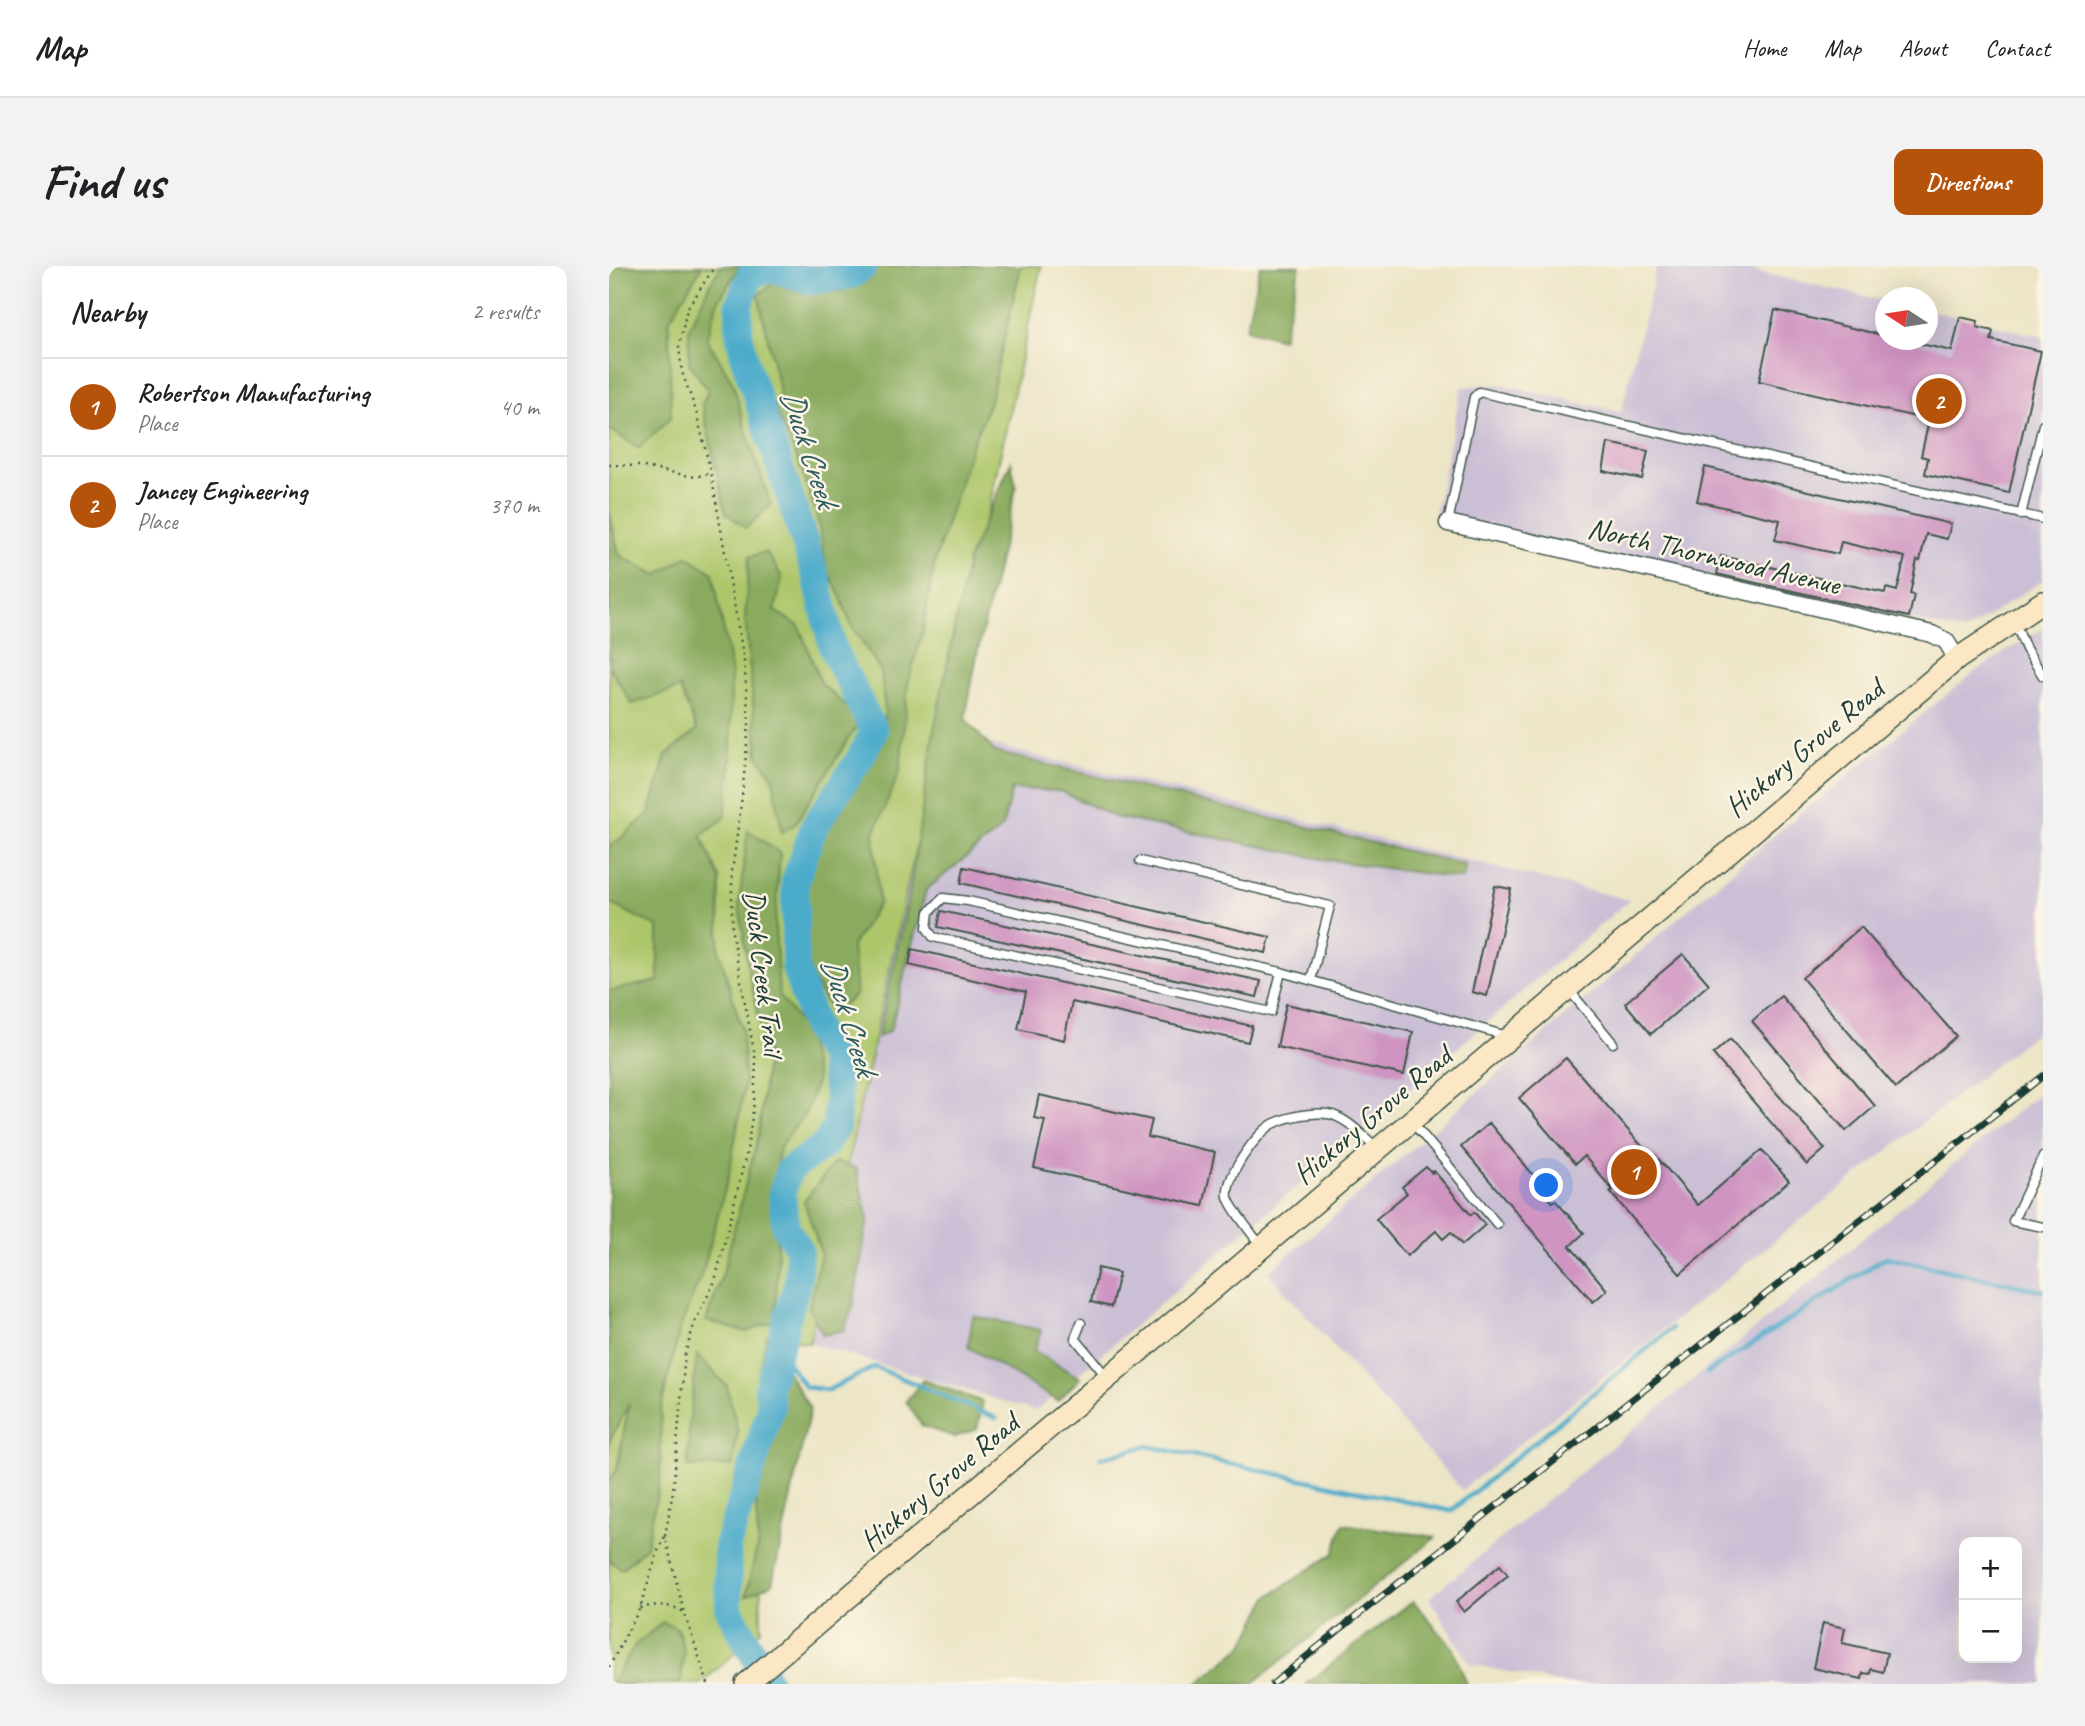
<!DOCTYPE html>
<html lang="en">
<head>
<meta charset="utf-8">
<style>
  :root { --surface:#fff; --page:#f2f2f2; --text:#202124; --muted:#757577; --line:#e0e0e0; --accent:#b45309 }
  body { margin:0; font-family:Caveat,sans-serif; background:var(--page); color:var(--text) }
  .controls { position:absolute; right:21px; bottom:21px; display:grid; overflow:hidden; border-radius:14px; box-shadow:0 7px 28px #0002 }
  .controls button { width:63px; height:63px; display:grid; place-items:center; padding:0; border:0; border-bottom:2px solid var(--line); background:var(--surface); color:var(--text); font:35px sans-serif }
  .compass { position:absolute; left:1266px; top:21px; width:63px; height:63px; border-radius:50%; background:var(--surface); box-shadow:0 7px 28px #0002; rotate:282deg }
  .you { position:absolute; left:938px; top:920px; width:24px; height:24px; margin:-18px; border:5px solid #fff; border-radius:50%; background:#1a73e8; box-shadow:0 0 0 10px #1a73e833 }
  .badge { display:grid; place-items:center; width:46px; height:46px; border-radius:50%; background:var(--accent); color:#fff; font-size:23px; font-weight:700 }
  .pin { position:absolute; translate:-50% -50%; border:4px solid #fff; box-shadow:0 2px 7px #0006 }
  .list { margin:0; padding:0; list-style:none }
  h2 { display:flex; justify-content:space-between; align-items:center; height:91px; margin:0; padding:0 28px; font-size:30px }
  h2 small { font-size:23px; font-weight:400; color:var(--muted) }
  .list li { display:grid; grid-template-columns:46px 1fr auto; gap:21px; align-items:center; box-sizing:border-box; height:98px; padding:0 28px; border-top:2px solid var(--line) }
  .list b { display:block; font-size:26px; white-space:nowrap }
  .list p { margin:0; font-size:23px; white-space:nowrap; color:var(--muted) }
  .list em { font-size:23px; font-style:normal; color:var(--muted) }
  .map { position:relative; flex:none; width:1434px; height:1418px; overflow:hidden; border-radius:14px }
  header { display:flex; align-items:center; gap:42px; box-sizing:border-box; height:98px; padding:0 35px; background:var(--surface); border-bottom:2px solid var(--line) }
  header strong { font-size:33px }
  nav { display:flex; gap:38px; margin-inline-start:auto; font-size:24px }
  .intro { display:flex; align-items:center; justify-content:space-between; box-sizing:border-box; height:168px; padding:0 42px }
  h1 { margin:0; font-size:49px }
  .button { padding:18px 32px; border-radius:14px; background:var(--accent); color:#fff; font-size:24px; font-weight:700 }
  main { display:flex; gap:42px; padding:0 42px }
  aside { flex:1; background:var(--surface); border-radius:14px; box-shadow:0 7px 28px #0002 }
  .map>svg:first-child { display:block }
  .industrial { fill:#cbbfd5; fill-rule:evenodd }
  .green { fill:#adc66b; stroke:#668250; stroke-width:2 }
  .forest { fill:#8aab5f; stroke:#54744a; stroke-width:2 }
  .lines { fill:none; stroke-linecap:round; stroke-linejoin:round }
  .stream { stroke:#4cabcb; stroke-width:4.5 }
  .river { stroke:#4cabcb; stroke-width:28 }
  .building { fill:#cf94c1 }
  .service-casing { stroke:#3e564a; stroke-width:11 }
  .minor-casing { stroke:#3e564a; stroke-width:19 }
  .secondary-casing { stroke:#3e564a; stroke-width:24 }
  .path { stroke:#3e564a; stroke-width:2.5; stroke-dasharray:2 5; stroke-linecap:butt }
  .service { stroke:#fff; stroke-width:8 }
  .minor { stroke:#fff; stroke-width:16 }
  .secondary { stroke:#fbe7c3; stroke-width:21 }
  .rail-casing { stroke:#1f3d34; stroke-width:7 }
  .rail { stroke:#fcf5e5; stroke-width:4.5; stroke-dasharray:13; stroke-linecap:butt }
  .labels { text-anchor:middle; stroke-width:5; stroke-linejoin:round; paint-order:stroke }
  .street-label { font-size:30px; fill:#1f3d34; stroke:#fcf5e5 }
  .water-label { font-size:32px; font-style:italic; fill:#2c5e61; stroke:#fcf5e5 }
</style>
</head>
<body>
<header>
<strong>Map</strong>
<nav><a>Home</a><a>Map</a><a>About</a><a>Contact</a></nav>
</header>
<div class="intro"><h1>Find us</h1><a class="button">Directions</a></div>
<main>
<aside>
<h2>Nearby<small>2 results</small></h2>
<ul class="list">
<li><span class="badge">1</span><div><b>Robertson Manufacturing</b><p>Place</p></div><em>40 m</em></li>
<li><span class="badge">2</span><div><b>Jancey Engineering</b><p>Place</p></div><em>370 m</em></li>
</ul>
</aside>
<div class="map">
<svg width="1434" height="1418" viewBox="0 0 1434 1418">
  <rect width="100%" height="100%" fill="#fcf5e5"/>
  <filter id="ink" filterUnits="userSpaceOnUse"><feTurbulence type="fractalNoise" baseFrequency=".0143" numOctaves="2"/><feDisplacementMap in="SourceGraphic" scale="14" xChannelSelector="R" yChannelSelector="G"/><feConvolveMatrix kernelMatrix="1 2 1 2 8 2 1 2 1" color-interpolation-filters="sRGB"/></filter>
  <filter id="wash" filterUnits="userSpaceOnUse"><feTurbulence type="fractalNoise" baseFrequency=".00686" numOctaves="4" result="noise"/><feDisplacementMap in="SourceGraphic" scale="28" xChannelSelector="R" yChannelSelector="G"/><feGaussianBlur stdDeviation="1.57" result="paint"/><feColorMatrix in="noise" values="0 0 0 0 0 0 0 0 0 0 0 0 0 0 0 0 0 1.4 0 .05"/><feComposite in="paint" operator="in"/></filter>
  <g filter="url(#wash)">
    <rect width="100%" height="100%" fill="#ece5c6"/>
    <g class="industrial">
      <path d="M1048 0H1122L1276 35V74H1318L1319 44 1434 71V314L1356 366 826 249 853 121 890 118 1012 146Z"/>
      <path d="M1434 362V761L853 1224 659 1007 1170 565 1367 405Z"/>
      <path d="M331 466 1020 634 427 1145 200 1077Z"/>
      <path d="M1434 824V1418H955L861 1398 820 1332ZM1355 1276H1408V1392H1355Z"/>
    </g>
    <path class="green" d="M2 0H432L200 1077 158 1069 150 1105 152 1364 91 1418H0V4Z"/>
    <g class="forest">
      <path d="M0 0H93L60 55 62 151 30 182 0 163Z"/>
      <path d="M113 0H131L108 37 98 73 124 117 136 162 162 239 137 262 117 247 93 139 99 124 80 97V62L103 14Z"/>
      <path d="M267 0H412L381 135 361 184 326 295 313 368 299 417 291 505 265 567 270 637 243 680 247 728 225 748 203 713 193 675 194 637 200 598 219 551 266 491 276 447 272 405 243 361 230 327 218 304 208 251 193 204 165 142 171 127 149 29 165 17 195 27 234 25Z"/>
      <path d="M651 0H691L673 73 637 63Z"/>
      <path d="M402 196 407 221 368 389 356 453 386 486 856 599 854 613 714 593 506 551 451 525 403 523 393 562 317 624 281 765 269 771 301 624 325 464 359 294Z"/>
      <path d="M0 243 10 289 48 309 78 290 104 307 122 403V495L116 552 92 569 111 613 110 685 133 763 136 818 120 908 94 1005 71 1062 52 1142 51 1214 37 1281 13 1303 0 1294V1216L8 1203 20 1138 0 1176V725L49 715V661L0 637V582L40 548 57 489 88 464 71 422 23 438 0 400Z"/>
      <path d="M157 286 173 311 166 345 190 360 212 418 252 453 186 558 173 566 164 511 149 490 136 351 140 291Z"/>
      <path d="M139 564 171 587 166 661 170 730 195 762 208 813 197 846 171 881 163 923 169 991 166 1055 137 1066 97 1055 114 1007 150 866 158 790 140 708 130 639Z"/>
      <path d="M226 896 247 902 259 952 244 1040 235 1064 214 1069 200 1042 212 987 195 935Z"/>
      <path d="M364 1050 432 1064 425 1085 471 1112 449 1135 359 1081Z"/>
      <path d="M88 1089 118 1120 129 1166 123 1200 79 1201 80 1160Z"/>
      <path d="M159 1096 173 1097 201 1143 163 1318 137 1330 149 1276 146 1215 167 1148Z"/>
      <path d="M314 1114 374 1136 368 1163 346 1171 313 1160 297 1135Z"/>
      <path d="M734 1258 827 1271 643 1418H588L635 1379 659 1331 725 1287Z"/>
      <path d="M804 1335 843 1381 858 1418H697Z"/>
      <path d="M54 1356 68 1362 75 1384 72 1415 69 1418H2L26 1379Z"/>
    </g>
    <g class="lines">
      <g class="stream">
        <path d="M169 1083 196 1121 219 1124 266 1101 387 1152"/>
        <path d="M1098 1107 1277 991 1434 1025"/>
        <path d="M491 1192 538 1180 842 1245 1062 1063"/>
      </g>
      <path class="river" d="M160 1418 120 1343 118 1280 162 1142 159 1122 189 1014 190 983 177 962 173 928 180 904 216 879 227 861 229 830 223 791 206 761 186 702V615L205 561 251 492 265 465 224 383 208 314 136 95 130 67V38L142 8 165 3 203 15 243 9 255 0"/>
    </g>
    <g id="blocks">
      <g class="building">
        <path d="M1166 44 1277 70V74H1294L1343 85 1351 51 1369 55 1368 61 1384 65 1382 74 1432 85 1400 227 1316 208 1319 192 1312 190 1320 154 1150 115Z"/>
        <path d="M999 177 1039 185 1033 213 994 205Z"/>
        <path d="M1096 201 1342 258 1338 273 1317 268 1311 295 1308 294 1301 328 1305 329 1300 351 1108 308 1112 290 1276 327 1277 322 1288 325 1296 291 1232 276 1229 288 1166 274 1171 254 1088 235Z"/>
        <path d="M355 601 661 671 657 687 352 617Z"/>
        <path d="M886 620 902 623 878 730 863 726Z"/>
        <path d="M332 645 652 715 648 731 329 661Z"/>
        <path d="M1252 661 1347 770 1287 822 1193 712Z"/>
        <path d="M303 683 643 760 639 776 463 736 455 774 409 763 417 726 300 699Z"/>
        <path d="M1074 688 1100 718 1042 768 1016 737Z"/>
        <path d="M1172 730 1266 840 1237 865 1143 755Z"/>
        <path d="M677 738 804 766 795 809 668 781Z"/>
        <path d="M1121 773 1216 883 1198 899 1104 788Z"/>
        <path d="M957 792 1043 892 1046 889 1089 939 1153 884 1180 915 1071 1008 1001 926 1004 924 975 890 966 898 910 832Z"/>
        <path d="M430 829 543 854 539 871 606 886 594 940 425 902 436 854 425 852Z"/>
        <path d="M880 857 927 912 924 915 943 936 946 934 975 967 961 980 998 1024 984 1036 852 881Z"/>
        <path d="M817 901 823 907 825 905 862 949 865 946 876 959 853 979 842 966 834 973 827 965 798 990 767 953 798 927 793 921Z"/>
        <path d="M489 1002 510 1007 502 1041 482 1036Z"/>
        <path d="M891 1299 899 1309 855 1346 847 1336Z"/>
        <path d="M1214 1357 1236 1362 1233 1377 1278 1387 1274 1406 1262 1403 1261 1408 1254 1407 1253 1413 1204 1402Z"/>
      </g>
    </g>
  </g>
  <g filter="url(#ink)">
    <use href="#blocks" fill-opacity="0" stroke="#3e564a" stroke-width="2"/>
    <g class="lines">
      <defs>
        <g id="service">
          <path d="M1412 249 1434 159"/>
          <path d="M839 257 865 131 870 126 1434 253"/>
          <path d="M1406 357 1417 383 1434 410"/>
          <path d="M531 595 721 640 702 714"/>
          <path d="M672 706 662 746 324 671 318 662 320 646 334 632 359 635 672 706 898 770"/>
          <path d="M960 724 1004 777"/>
          <path d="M804 857 888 958"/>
          <path d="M1434 891 1404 955 1434 961"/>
          <path d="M652 980C644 969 621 941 619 931 616 911 648 865 666 857 681 850 702 846 719 848 737 851 753 869 767 881"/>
          <path d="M472 1057 466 1072 497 1110"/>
        </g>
        <path id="minor" d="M839 257 1323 368 1337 375 1348 393"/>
        <path id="secondary" d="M137 1418 1348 393 1434 336"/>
      </defs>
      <use href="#service" class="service-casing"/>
      <use href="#minor" class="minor-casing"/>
      <use href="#secondary" class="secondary-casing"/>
      <g class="path">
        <path d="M0 199 30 200 86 211 102 207"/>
        <path d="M31 1342C47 1338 60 1338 75 1346"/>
        <path d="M0 1401 31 1342 50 1282 56 1270"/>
        <path d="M99 1418 75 1346 56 1270 64 1225 76 1088 86 1056 106 1015 138 885 145 837 147 796 123 667V606L133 530 140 458 135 394 102 207 87 145 73 106 70 81 78 43 106 0"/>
      </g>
      <use href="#service" class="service"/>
      <use href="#minor" class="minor"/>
      <use href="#secondary" class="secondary"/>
      <defs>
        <path id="rail" d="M664 1418 730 1364 1434 810"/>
      </defs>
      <use href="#rail" class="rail-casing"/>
      <use href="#rail" class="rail"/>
    </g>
  </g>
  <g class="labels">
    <g class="street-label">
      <text transform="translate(1105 290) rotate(13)" y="10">North Thornwood Avenue</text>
      <text transform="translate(1195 482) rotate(-40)" y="10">Hickory Grove Road</text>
      <text transform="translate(155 707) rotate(83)" y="10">Duck Creek Trail</text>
      <text transform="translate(763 849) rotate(-40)" y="10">Hickory Grove Road</text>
      <text transform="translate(330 1216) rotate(-40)" y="10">Hickory Grove Road</text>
    </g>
    <g class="water-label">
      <text transform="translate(201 182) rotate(72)" y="11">Duck Creek</text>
      <text transform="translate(241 750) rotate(73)" y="11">Duck Creek</text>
    </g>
  </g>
</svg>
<div class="controls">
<button>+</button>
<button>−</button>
</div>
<svg class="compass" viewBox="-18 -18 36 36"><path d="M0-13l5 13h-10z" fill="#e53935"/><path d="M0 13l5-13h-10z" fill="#757577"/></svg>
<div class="you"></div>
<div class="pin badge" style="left:1025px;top:906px">1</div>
<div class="pin badge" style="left:1330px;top:135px">2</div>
</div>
</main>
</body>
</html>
